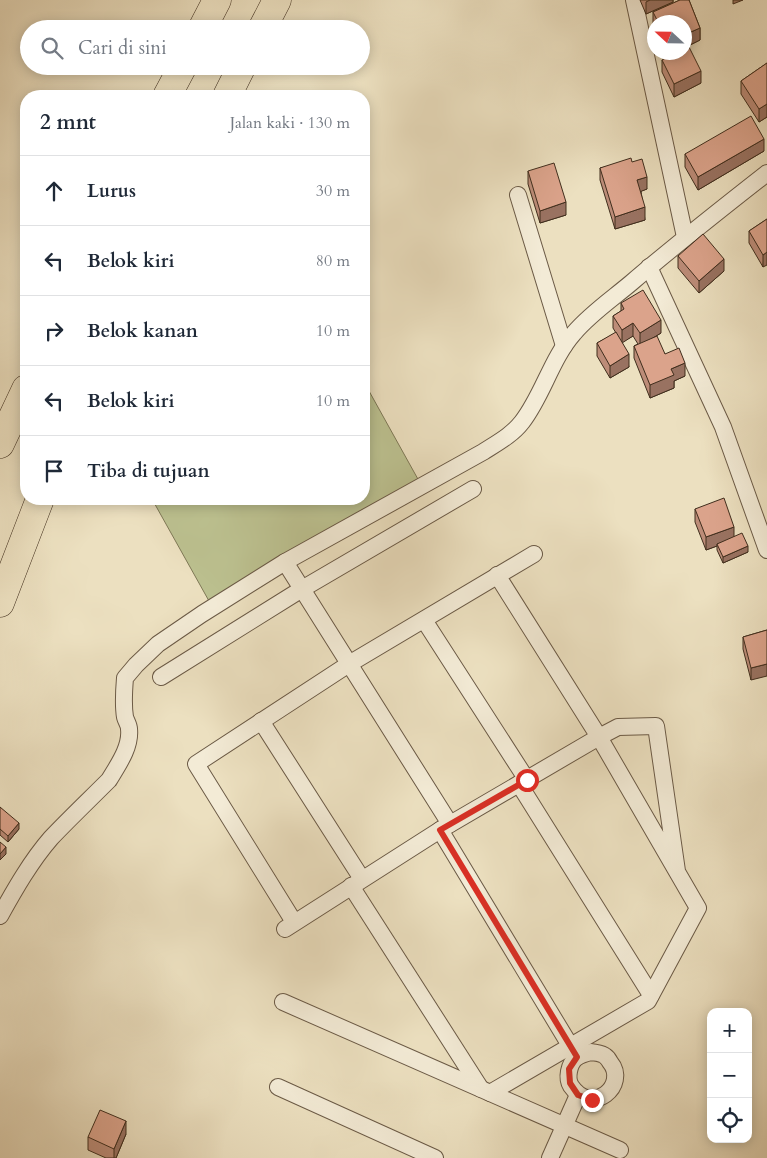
<!DOCTYPE html>
<html lang="id">
<head>
<meta charset="utf-8">
<style>
  :root { --surface:#fff; --page:#f2f2f3; --text:#1f2937; --muted:#747a83; --line:#e0e1e3 }
  body { margin:0; font-family:Cardo,serif; background:var(--page); color:var(--text) }
  .controls { position:absolute; right:15px; bottom:15px; display:grid; overflow:hidden; border-radius:10px; box-shadow:0 2px 12px #0003 }
  .controls button { width:45px; height:45px; display:grid; place-items:center; padding:0; border:0; border-bottom:1px solid var(--line); background:var(--surface); color:var(--text); font:25px sans-serif }
  .compass { position:absolute; left:647px; top:15px; width:45px; height:45px; border-radius:50%; background:var(--surface); box-shadow:0 2px 12px #0003; rotate:292deg }
  .stop { position:absolute; width:15px; height:15px; margin:-11px; border:4px solid #d93025; border-radius:50%; background:#fff }
  .stop.end { background:#d93025; border-color:#fff; box-shadow:0 1px 5px #0008 }
  .list { margin:0; padding:0; list-style:none }
  h2 { display:flex; justify-content:space-between; align-items:center; height:65px; margin:0; padding:0 20px; font-size:21px }
  h2 small { font-size:16px; font-weight:400; color:var(--muted) }
  .list li { display:grid; grid-template-columns:32px 1fr auto; gap:15px; align-items:center; box-sizing:border-box; height:70px; padding:0 20px; border-top:1px solid var(--line) }
  .list b { display:block; font-size:19px; white-space:nowrap }
  .list em { font-size:16px; font-style:normal; color:var(--muted) }
  .icon { flex:none; width:28px; height:28px; fill:none; stroke:currentColor; stroke-width:2; stroke-linecap:round; stroke-linejoin:round }
  .map { position:relative; flex:none; width:767px; height:1158px; overflow:hidden }
  .search { position:absolute; background:var(--surface); box-shadow:0 2px 12px #0003; left:20px; top:20px; width:350px; height:55px; display:flex; align-items:center; gap:12px; box-sizing:border-box; padding:0 18px; border-radius:28px; color:var(--muted); font-size:19px }
  .panel { position:absolute; background:var(--surface); box-shadow:0 2px 12px #0003; left:20px; top:90px; width:350px; height:415px; border-radius:20px }
  .map>svg:first-child { display:block }
  .green { fill:#bcc190; stroke:#7e7856 }
  .lines { fill:none; stroke-linecap:round; stroke-linejoin:round }
  .minor-casing { stroke:#6b5a46; stroke-width:18 }
  .motorway-casing { stroke:#402e1d; stroke-width:29 }
  .minor { stroke:#f3ebd6; stroke-width:16 }
  .motorway { stroke:#ece0c0; stroke-width:28 }
  .wall { fill:#bc8c78; stroke:#402e1d }
  .shaded-wall { fill:#997261; stroke:#402e1d }
  .building { fill:#dba38b; stroke:#402e1d }
  .route { stroke:#d93025; stroke-width:6 }
</style>
</head>
<body>
<div class="map">
<svg width="767" height="1158" viewBox="0 0 767 1158">
  <rect width="100%" height="100%" fill="#ece0c0"/>
  <filter id="stains"><feTurbulence type="fractalNoise" baseFrequency=".004" numOctaves="4"/><feColorMatrix values="0 0 0 0 .2 0 0 0 0 .09 0 0 0 0 .02 0 0 0 .5 -.17"/></filter>
  <radialGradient id="worn" r=".72"><stop offset=".6" stop-color="#630" stop-opacity="0"/><stop offset="1" stop-color="#630" stop-opacity=".3"/></radialGradient>
  <path class="green" d="M364 382 419 481 209 601 152 499H364Z"/>
  <g class="lines">
    <defs>
      <g id="minor">
        <path d="M634 0 685 237"/>
        <path d="M518 195 564 346"/>
        <path d="M649 267 723 427 767 550"/>
        <path d="M285 562 450 824"/>
        <path d="M424 620 527 780"/>
        <path d="M161 677 302 589 473 489"/>
        <path d="M261 721 362 879"/>
        <path d="M519 784 651 995"/>
        <path d="M440 830 577 1057"/>
        <path d="M351 886 481 1089"/>
        <path d="M0 916C15 889 31 861 51 838 70 818 90 799 109 780 118 765 131 747 129 729 129 725 126 721 125 717 123 705 124 690 125 678L136 665 158 644 202 614 285 562 483 452C497 443 512 435 522 422 543 395 551 359 574 333 590 314 612 299 631 283 675 245 721 209 767 173"/>
        <path d="M294 922 196 764 349 664 534 554"/>
        <path d="M285 929 440 830 599 737 497 575"/>
        <path d="M283 1002 620 1150"/>
        <path d="M591 1052C595 1053 602 1053 605 1056 608 1058 609 1060 610 1062 629 1085 592 1117 571 1086 566 1078 569 1064 576 1058 580 1055 587 1053 591 1052Z"/>
        <path d="M278 1087 435 1158"/>
        <path d="M490 1093 648 1001 698 908 599 737 618 727 656 726 677 871"/>
        <path d="M550 1158 578 1095"/>
      </g>
      <g id="motorway">
        <path d="M202 29 217 0"/>
        <path d="M262 29 277 0"/>
        <path d="M167 96 183 66"/>
        <path d="M227 96 242 66"/>
        <path d="M0 444 26 389"/>
        <path d="M0 603 40 499"/>
      </g>
    </defs>
    <use href="#minor" class="minor-casing"/>
    <use href="#motorway" class="motorway-casing"/>
    <use href="#minor" class="minor"/>
    <use href="#motorway" class="motorway"/>
  </g>
  <g class="wall">
    <path d="M640 0H673V2L646 14Z"/>
    <path d="M680 0H689L700 28V40L684 48V22H654V28L653 24V12Z"/>
    <path d="M662 60 701 83 674 97 662 72Z"/>
    <path d="M767 63V117L759 122 741 94V81Z"/>
    <path d="M764 151 698 190 685 167V154Z"/>
    <path d="M632 162 647 189 641 191 645 220 615 229 600 180V168Z"/>
    <path d="M528 171 566 215 540 223 528 184Z"/>
    <path d="M767 219 763 267 749 243V231Z"/>
    <path d="M678 256 724 271 699 293 678 268Z"/>
    <path d="M621 303 661 333 653 338 665 354 685 376 674 381V388L650 398 634 358V346L638 344 633 336 622 342 629 367 610 378 597 356V343L616 333 613 328V316L621 311Z"/>
    <path d="M695 509 734 536 748 552 723 563 717 550V546L706 550 695 522Z"/>
    <path d="M767 630 751 680 743 649V637Z"/>
    <path d="M0 807 19 829 8 842 0 835Z"/>
    <path d="M126 1134 116 1158H106L88 1150V1137Z"/>
  </g>
  <g class="shaded-wall">
    <path d="M650 0H673V2L646 14V2Z"/>
    <path d="M733 0H743L733 4Z"/>
    <path d="M700 28V40L684 48V35Z"/>
    <path d="M667 52H674L667 56Z"/>
    <path d="M701 71V83L674 97V84Z"/>
    <path d="M767 104V117L759 122V109Z"/>
    <path d="M764 139V151L698 190V177Z"/>
    <path d="M647 177V189L637 193V180Z"/>
    <path d="M566 202V215L540 223V211Z"/>
    <path d="M645 207V220L615 229V217Z"/>
    <path d="M767 252V265L763 267V255Z"/>
    <path d="M724 259V271L699 293V281Z"/>
    <path d="M661 320V333L640 346V333Z"/>
    <path d="M633 323V336L622 343V330Z"/>
    <path d="M629 354V367L610 378V366Z"/>
    <path d="M685 363V376L674 381V388L650 398V385L671 369Z"/>
    <path d="M734 527V539L717 544V546L706 550V537Z"/>
    <path d="M748 546V552L723 563V557Z"/>
    <path d="M767 664V676L751 680V668Z"/>
    <path d="M19 823V829L8 842V836Z"/>
    <path d="M6 847V854L0 860V854Z"/>
    <path d="M126 1121V1134L116 1158H114V1149Z"/>
  </g>
  <g class="building">
    <path d="M680 0H689L700 28 684 35V22H658L653 12Z"/>
    <path d="M689 47 701 71 674 84 662 60 677 52H684V49Z"/>
    <path d="M767 63V104L759 109 741 81Z"/>
    <path d="M751 116 764 139 698 177 685 154Z"/>
    <path d="M631 158 632 162 642 159 647 177 637 180 645 207 615 217 600 168Z"/>
    <path d="M554 163 566 202 540 211 528 171Z"/>
    <path d="M767 219V252L763 255 749 231Z"/>
    <path d="M703 234 724 259 699 281 678 256Z"/>
    <path d="M643 290 661 320 640 333 633 323 622 330 613 316 624 309 621 303Z"/>
    <path d="M616 332 629 354 610 366 597 343Z"/>
    <path d="M657 336 665 354 679 348 685 363 671 369 674 375 650 385 634 346Z"/>
    <path d="M724 498 734 527 706 537 695 509Z"/>
    <path d="M742 533 748 546 723 557 717 544Z"/>
    <path d="M767 630V664L751 668 743 637Z"/>
    <path d="M0 807 19 823 8 836 0 829Z"/>
    <path d="M0 842 6 847 0 854Z"/>
    <path d="M100 1110 126 1121 114 1149 88 1137Z"/>
  </g>
  <g class="lines">
    <path class="route" d="M527 780 440 830 577 1057 569 1069 570 1083 578 1095 592 1100"/>
  </g>
  <rect width="100%" height="100%" filter="url(#stains)"/>
  <rect width="100%" height="100%" fill="url(#worn)"/>
</svg>
<div class="controls">
<button>+</button>
<button>−</button>
<button><svg class="icon" aria-label="locate" viewBox="0 0 24 24"><circle cx="12" cy="12" r="6"/><path d="M12 2v4M12 18v4M2 12h4M18 12h4"/></svg></button>
</div>
<svg class="compass" viewBox="-18 -18 36 36"><path d="M0-13l5 13h-10z" fill="#e53935"/><path d="M0 13l5-13h-10z" fill="#747a83"/></svg>
<div class="stop" style="left:527px;top:780px"></div>
<div class="stop end" style="left:592px;top:1100px"></div>
<div class="search"><svg class="icon" aria-label="search" viewBox="0 0 24 24"><circle cx="10" cy="10" r="6"/><path d="M15 15l6 6"/></svg>Cari di sini</div>
<section class="panel">
<h2>2 mnt<small>Jalan kaki · 130 m</small></h2>
<ul class="list">
<li><svg class="icon" aria-label="ahead" viewBox="0 0 24 24"><path d="M12 20V5M6 11l6-6 6 6"/></svg><div><b>Lurus</b></div><em>30 m</em></li>
<li><svg class="icon" aria-label="left" viewBox="0 0 24 24"><path d="M17 20v-9H6M10 6l-5 5 5 5"/></svg><div><b>Belok kiri</b></div><em>80 m</em></li>
<li><svg class="icon" aria-label="right" viewBox="0 0 24 24"><path d="M7 20v-9h11M14 6l5 5-5 5"/></svg><div><b>Belok kanan</b></div><em>10 m</em></li>
<li><svg class="icon" aria-label="left" viewBox="0 0 24 24"><path d="M17 20v-9H6M10 6l-5 5 5 5"/></svg><div><b>Belok kiri</b></div><em>10 m</em></li>
<li><svg class="icon" aria-label="arrive" viewBox="0 0 24 24"><path d="M6 21V4h12l-3 4 3 4H6"/></svg><div><b>Tiba di tujuan</b></div></li>
</ul>
</section>
</div>
</body>
</html>
